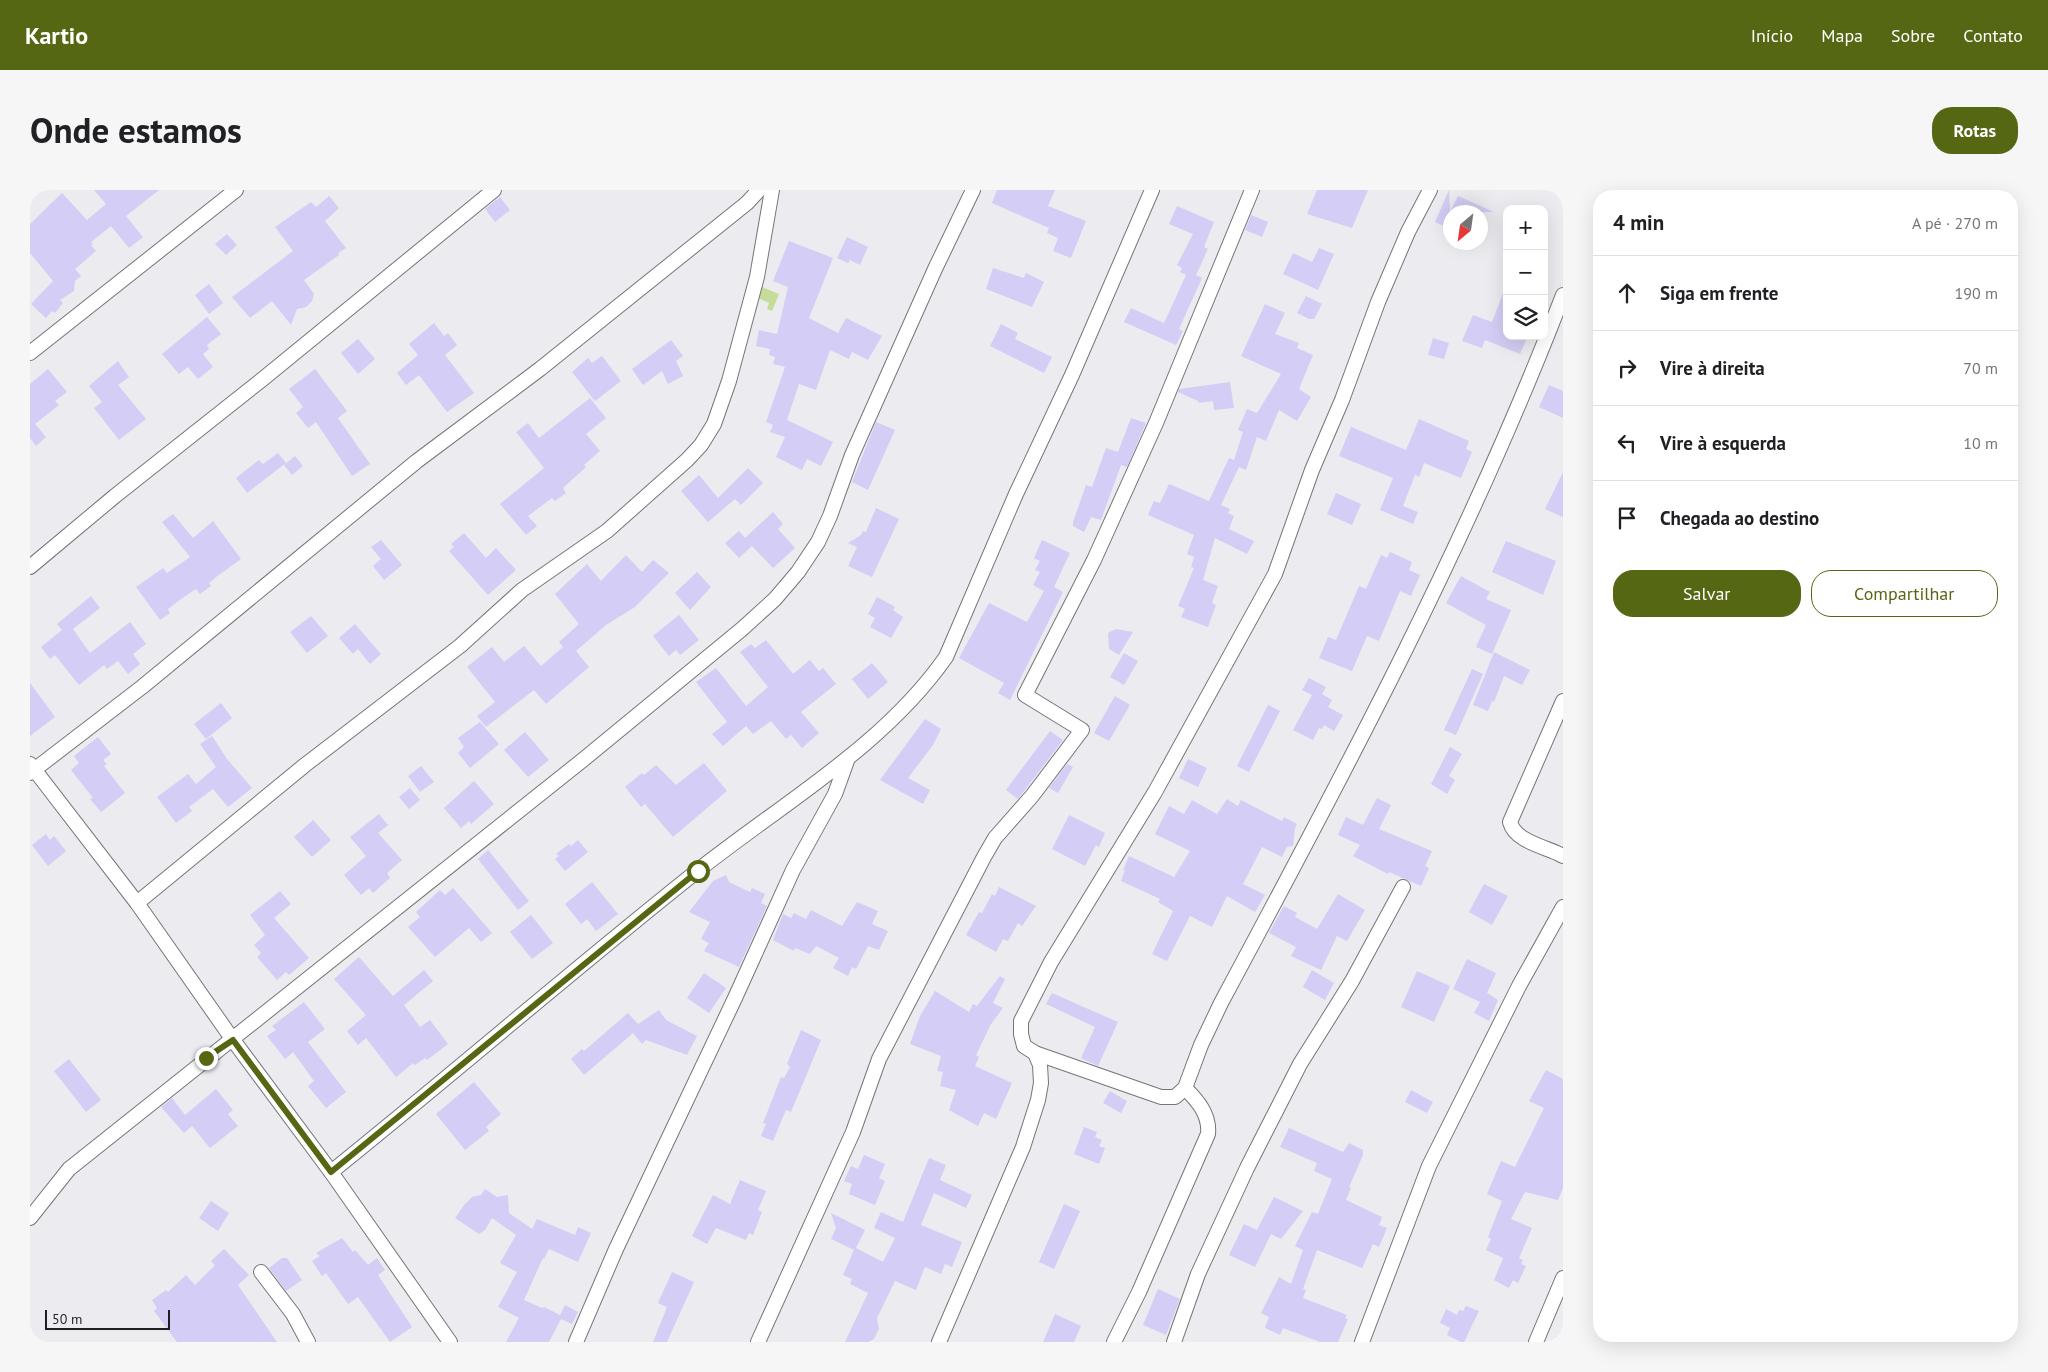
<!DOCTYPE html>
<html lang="pt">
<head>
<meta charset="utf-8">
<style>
  :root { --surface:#fff; --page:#f6f6f6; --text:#202124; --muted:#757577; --line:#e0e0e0; --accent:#556712 }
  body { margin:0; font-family:"PT Sans",sans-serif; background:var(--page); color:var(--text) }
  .controls { position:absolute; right:15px; top:15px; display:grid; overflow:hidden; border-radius:10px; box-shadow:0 5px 20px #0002 }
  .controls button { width:45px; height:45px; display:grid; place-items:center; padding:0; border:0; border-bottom:1px solid var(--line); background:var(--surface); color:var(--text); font:25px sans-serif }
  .compass { position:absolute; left:1413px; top:15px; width:45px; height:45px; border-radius:50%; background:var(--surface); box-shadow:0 5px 20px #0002; rotate:209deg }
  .scale { position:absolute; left:15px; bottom:12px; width:125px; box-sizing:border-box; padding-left:5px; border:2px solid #1f1f20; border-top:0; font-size:14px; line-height:18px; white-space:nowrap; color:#1f1f20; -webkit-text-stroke:4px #ecebf0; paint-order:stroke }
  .stop { position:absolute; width:15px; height:15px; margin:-11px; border:4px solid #556712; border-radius:50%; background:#fff }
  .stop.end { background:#556712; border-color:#fff; box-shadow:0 1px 5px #0008 }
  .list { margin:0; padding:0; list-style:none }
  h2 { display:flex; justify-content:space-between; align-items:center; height:65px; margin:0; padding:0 20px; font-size:21px }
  h2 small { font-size:16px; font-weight:400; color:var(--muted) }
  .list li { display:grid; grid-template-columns:32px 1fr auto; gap:15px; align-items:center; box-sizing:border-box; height:75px; padding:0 20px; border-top:1px solid var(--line) }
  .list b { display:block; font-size:19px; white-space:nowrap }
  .list em { font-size:16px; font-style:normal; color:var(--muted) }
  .actions { display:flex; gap:10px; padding:15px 20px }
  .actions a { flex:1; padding:11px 0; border:1px solid var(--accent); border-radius:20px; text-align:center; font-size:18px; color:var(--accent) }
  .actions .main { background:var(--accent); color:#fff }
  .icon { flex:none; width:28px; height:28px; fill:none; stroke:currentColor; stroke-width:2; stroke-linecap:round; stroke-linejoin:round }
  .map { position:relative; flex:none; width:1533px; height:1152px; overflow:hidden; border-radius:20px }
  header { display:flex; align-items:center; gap:30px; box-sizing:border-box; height:70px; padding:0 25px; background:var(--accent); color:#fff }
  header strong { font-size:24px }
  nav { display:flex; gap:28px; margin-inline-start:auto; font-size:18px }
  .intro { display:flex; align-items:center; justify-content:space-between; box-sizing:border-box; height:120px; padding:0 30px }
  h1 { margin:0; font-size:35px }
  .button { padding:12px 22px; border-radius:20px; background:var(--accent); color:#fff; font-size:18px; font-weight:700 }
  main { display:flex; gap:30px; padding:0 30px }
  aside { flex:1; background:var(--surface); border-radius:20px; box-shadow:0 5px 20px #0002 }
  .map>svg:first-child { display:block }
  .water { fill:#c8dc99 }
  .building { fill:#d4cdf5 }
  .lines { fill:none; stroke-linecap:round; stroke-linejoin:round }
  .minor-casing { stroke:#757579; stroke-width:16 }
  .minor { stroke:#fff; stroke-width:14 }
  .route { stroke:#556712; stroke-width:6 }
</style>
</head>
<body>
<header>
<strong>Kartio</strong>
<nav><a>Início</a><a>Mapa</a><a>Sobre</a><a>Contato</a></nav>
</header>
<div class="intro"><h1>Onde estamos</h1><a class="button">Rotas</a></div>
<main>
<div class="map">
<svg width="1533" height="1152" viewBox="0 0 1533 1152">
  <rect width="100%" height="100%" fill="#ecebf0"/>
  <path class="water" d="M732 97 749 104 742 121 737 119 739 113 728 108Z"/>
  <g class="building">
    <path d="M64 0H129L96 26 113 47 99 58 81 36 61 52 63 54 61 55 66 61 45 79 51 86 45 91 44 101 30 110 33 113 25 123 22 121 16 128 1 114 23 91 0 63V34L32 3 57 30 76 14Z"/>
    <path d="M967 0H1025L1018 16 1056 31 1041 68 1023 61 1028 48 1017 43 1019 38 962 13Z"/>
    <path d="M1287 0H1338L1322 38 1277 24Z"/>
    <path d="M1419 0 1420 22 1428 6 1464 22H1420V39L1405 32Z"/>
    <path d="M299 6 309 18 295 31 316 58 308 63 309 65 274 90 284 104 282 111 276 117 267 119 261 135 242 111 220 128 202 107 263 61 245 37 281 12 286 17Z"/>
    <path d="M470 7 480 20 465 32 455 19Z"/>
    <path d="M1147 16 1184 32 1174 57 1178 59 1166 85 1172 88 1149 139 1153 141 1146 155 1094 132 1101 118 1134 133 1156 85 1150 82 1152 78 1147 75 1163 44 1139 34Z"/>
    <path d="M1221 25 1238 32 1232 47 1215 40Z"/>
    <path d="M197 44 207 55 196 65 185 54Z"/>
    <path d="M817 47 838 57 830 75 820 70 818 73 807 68Z"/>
    <path d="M759 51 803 68 779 128 808 143 816 128 852 146 838 170 822 162 819 169 800 160 786 200 769 194 757 230 803 252 791 276 777 269 772 280 746 267 755 247 740 242 743 235 736 232 755 177 743 174 745 167 739 165 740 159 726 156 729 140 747 144 758 97 743 91Z"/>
    <path d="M1289 58 1304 64 1288 100 1253 84 1263 63 1282 72Z"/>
    <path d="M963 78 994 88 996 83 1014 92 1002 117 956 99Z"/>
    <path d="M179 94 193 113 179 124 165 105Z"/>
    <path d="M1475 98 1477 146H1487L1496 150 1490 164 1455 150 1452 158 1432 151 1443 125 1462 132Z"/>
    <path d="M1276 106 1292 114 1284 129H1279L1267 123Z"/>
    <path d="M1235 114 1255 123 1245 144 1269 153 1267 158 1283 165 1269 199 1281 207 1267 231 1249 220 1236 251 1227 247 1216 280 1209 277 1191 315 1200 319 1198 323 1204 326 1199 339 1224 351 1217 364 1185 348 1173 390 1188 396 1182 413 1186 415 1178 437 1151 427 1155 419 1148 416 1164 378 1161 377 1164 367 1157 364 1164 345 1118 325 1124 311 1130 313 1139 294 1179 311 1199 268 1204 270 1213 242 1208 240 1217 219 1227 223 1251 184 1211 166Z"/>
    <path d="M177 127 191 144 177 155 179 159 173 164 183 177 168 189 158 177 149 184 132 164Z"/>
    <path d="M404 133 414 146 418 143 427 155 415 165 444 203 417 222 389 185 376 195 367 183 388 165 379 154Z"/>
    <path d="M971 134 988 143 985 149 1022 167 1014 183 960 156Z"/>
    <path d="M1403 148 1419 153 1414 169 1398 165Z"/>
    <path d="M328 149 345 169 328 184 311 163Z"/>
    <path d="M641 150 653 166 646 171 653 186 638 194 632 181 613 195 602 179Z"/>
    <path d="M572 166 591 191 565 211 542 182 558 168 562 173Z"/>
    <path d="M88 171 99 187 88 195 116 229 89 250 64 218 72 212 59 196Z"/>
    <path d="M18 179 37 202 25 211 29 215 5 234 16 247 6 256 0 248V194Z"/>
    <path d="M285 179 317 221 308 228 340 274 322 286 286 232 278 238 266 223 273 217 259 199Z"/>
    <path d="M1200 192 1204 218 1184 220 1183 211 1169 213 1168 211 1148 202 1149 199Z"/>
    <path d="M1519 195 1533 201V228L1509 217Z"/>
    <path d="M560 208 576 228 556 244 570 261 554 275 556 277 533 298 536 303 525 311 522 308 498 326 507 336 496 345 470 314 514 278 486 242 498 233 509 248Z"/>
    <path d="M1101 228 1116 233 1097 277 1091 275 1071 330 1061 327 1054 342 1043 336V332L1056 295 1062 297 1076 258 1088 262Z"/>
    <path d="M1389 229 1439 251 1436 259 1442 262 1431 288 1394 273 1389 287 1385 285 1373 316 1388 322 1383 334 1350 320 1363 288 1309 266 1321 237 1376 260Z"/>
    <path d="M846 232 865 240 838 300 822 292Z"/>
    <path d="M248 263 256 273 217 303 206 288 229 270 233 274Z"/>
    <path d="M265 266 273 276 262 285 254 275Z"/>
    <path d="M718 278 733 293 711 315 705 309 678 332 651 301 669 285 688 308Z"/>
    <path d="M1533 282V327L1515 319Z"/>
    <path d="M1306 303 1331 314 1322 335 1297 324Z"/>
    <path d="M846 318 869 329 842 387 818 376 827 357 818 353 831 345 833 341 836 342Z"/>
    <path d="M743 322 753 334 748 339 765 358 743 378 722 356 709 368 695 353 709 341 715 348Z"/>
    <path d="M143 324 163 348 183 331 211 369 186 387 179 393 181 396 170 404 166 399 151 409 138 419 140 423 130 430 106 397 133 378 137 383 160 367 132 332Z"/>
    <path d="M434 343 456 368 466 358 486 380 458 405 419 361 424 357 421 354Z"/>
    <path d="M351 350 372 375 354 390 343 376 351 369 341 357Z"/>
    <path d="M1012 350 1040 363 1024 397 1033 402 980 510 968 503 974 493 929 468 959 413 997 432 1014 401 1003 395 1010 382 1005 380 1010 371 1004 368Z"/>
    <path d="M1476 351 1526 371 1513 405 1462 382Z"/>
    <path d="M1360 362 1382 372 1379 380 1390 385 1381 406 1370 401 1349 451 1337 446 1322 481 1289 468 1298 447 1306 450 1329 396 1336 399 1351 365 1357 368Z"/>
    <path d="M596 365 612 382 623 370 639 383 605 417 576 435 546 461 559 477 516 514 504 500 456 537 447 526 465 512 437 477 462 457 474 472 494 456 511 476 533 457 529 452 549 434 525 404 557 374 571 391Z"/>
    <path d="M667 382 681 397 660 420 645 403Z"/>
    <path d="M1431 386 1460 402 1456 409 1481 420 1462 464 1446 457 1456 435 1416 413Z"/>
    <path d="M61 406 70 418 43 439 60 463 100 432 116 454 103 464 110 474 98 484 88 471 77 479 74 475 49 495 25 465 20 469 11 457 32 440 27 434Z"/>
    <path d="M847 407 865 417 863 420 873 427 861 448 840 437 845 428 838 424Z"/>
    <path d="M649 425 669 450 650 465 646 460 639 466 623 446Z"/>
    <path d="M281 426 298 446 277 463 260 442Z"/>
    <path d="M325 434 351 464 340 474 328 459 323 464 309 448Z"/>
    <path d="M1086 439 1103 442 1089 465 1079 459 1078 443Z"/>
    <path d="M736 450 763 484 780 470 789 481 793 478 806 494 771 522 789 543 772 558 761 545 756 549 741 531 723 544 716 536 693 556 682 544 697 532 666 492 686 478 716 516 738 497 710 462 721 454 725 458Z"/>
    <path d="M1464 462 1500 480 1492 495 1474 486 1464 512 1462 511 1458 521 1443 515Z"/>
    <path d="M1094 463 1108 471 1094 495 1080 487Z"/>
    <path d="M842 473 858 492 838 509 822 489Z"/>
    <path d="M1442 479 1453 484 1426 545 1414 540Z"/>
    <path d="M1279 488 1296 497 1292 504 1302 510 1298 517 1313 525 1304 541 1294 535 1292 539 1289 538 1283 550 1263 540 1282 505 1272 500Z"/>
    <path d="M0 493 25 527 0 546Z"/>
    <path d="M1085 506 1100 515 1079 551 1064 543Z"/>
    <path d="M191 513 202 528 176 549 164 534Z"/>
    <path d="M1238 515 1250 521 1219 582 1207 576Z"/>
    <path d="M895 529 911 539 903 555 878 588 900 600 893 614 850 590Z"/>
    <path d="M450 532 469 554 440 578 428 563 434 557 428 548Z"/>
    <path d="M1020 541 1033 550 988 609 976 600Z"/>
    <path d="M495 542 519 570 498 587 474 560Z"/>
    <path d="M182 546 197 569 222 598 198 617 183 599 159 617 162 621 146 633 127 607 158 584 166 594 186 577 170 554Z"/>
    <path d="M68 547 81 564 73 570 77 574 74 576 95 603 71 622 60 609 63 608 41 580 49 573 44 566Z"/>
    <path d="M1420 557 1432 564 1419 586 1425 590 1417 604 1401 594Z"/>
    <path d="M1158 569 1177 578 1168 597 1149 588Z"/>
    <path d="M674 573 697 601 643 647 615 614 611 617 595 597 612 583 614 585 626 575 646 595Z"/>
    <path d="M1037 574 1043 577 1028 603 1019 598Z"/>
    <path d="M391 576 404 592 390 602 378 586Z"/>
    <path d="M444 591 464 614 441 634 439 631 431 638 414 618Z"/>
    <path d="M380 598 390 610 379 619 369 607Z"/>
    <path d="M1347 608 1361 615 1349 639 1402 661 1395 676 1399 678 1391 696 1359 682 1358 684 1323 666 1330 655 1308 645 1316 627 1333 635Z"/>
    <path d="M1197 609 1208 616 1211 610 1252 631 1254 627 1267 634 1265 638 1263 656 1257 657 1252 667 1232 657 1213 694 1235 705 1225 722 1197 706 1182 737 1160 726 1137 771 1122 764 1143 721 1128 712 1130 709 1091 691 1095 680H1093L1099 666 1144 687 1160 661 1125 644 1139 616 1154 624 1162 610 1187 624Z"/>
    <path d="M349 624 358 635 348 643 372 670 357 683 360 688 343 703 339 698 331 705 314 685 336 666 320 647Z"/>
    <path d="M1039 625 1075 643 1069 657 1066 655 1055 676 1022 659Z"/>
    <path d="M283 630 301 650 282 667 264 647Z"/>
    <path d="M16 644 20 650 24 646 36 661 18 676 2 655Z"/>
    <path d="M548 650 558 662 535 681 525 669 529 666 526 664 539 654 541 656Z"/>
    <path d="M458 660 499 711 488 720 448 669Z"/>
    <path d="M696 685 699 692 720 702 722 698 735 704 731 713 737 716 709 777 674 761 679 753 671 749 680 732 659 722 683 691Z"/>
    <path d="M562 692 588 724 566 741 557 729 551 734 535 714Z"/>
    <path d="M1454 694 1478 706 1462 735 1439 722Z"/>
    <path d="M969 697 1006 716 992 736 988 733 978 751 973 749 966 762 936 745 949 722 952 723 962 704 965 706Z"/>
    <path d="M423 698 462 743 451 752 439 738 405 767 378 737 390 727 386 722 410 700 415 705Z"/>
    <path d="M250 701 261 714 244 728 279 768 259 785 256 782 247 790 227 767 231 763 224 755 235 745 220 725Z"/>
    <path d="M1308 704 1335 720 1317 751 1307 746 1291 780 1261 766 1266 757 1239 743 1254 716 1267 723 1265 727 1287 739Z"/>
    <path d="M827 712 848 721 842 734 858 741 849 760 838 756 826 779 822 777 818 786 803 778 809 768 786 756 780 764 765 758 764 761 743 750 753 724 761 728 764 723 776 729 781 720 812 736Z"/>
    <path d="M501 725 523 753 502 769 480 742Z"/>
    <path d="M329 767 363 806 394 780 403 791 374 815 390 837 400 830 418 854 397 870 395 868 385 875 383 873 366 887 336 848 328 855 317 841 336 825 304 789Z"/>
    <path d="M1437 769 1466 783 1457 803 1468 810 1459 831 1444 823 1450 812 1423 799Z"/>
    <path d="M1282 780 1304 793 1295 810 1273 797Z"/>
    <path d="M1387 781 1420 796 1404 832 1371 817Z"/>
    <path d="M674 783 696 798 679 823 657 808Z"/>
    <path d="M970 786 975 789 963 813 973 818 961 834 946 865 949 867 945 876 982 893 966 929 954 923 948 936 919 920 926 900 910 896 913 882 907 881 911 866 880 854 890 826 905 801 939 822 943 814 947 816Z"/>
    <path d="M1022 803 1088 832 1068 876 1051 868 1065 837 1016 814Z"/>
    <path d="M274 812 295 839 278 852 316 902 296 918 278 896 284 891 263 862 255 869 237 846 246 840 242 836Z"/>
    <path d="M629 820 636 830 667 846 657 865 616 850 612 854 603 843 554 885 541 869 552 859 554 861 598 823 608 834Z"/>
    <path d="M771 840 791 850 761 922 756 920 743 951 731 946 736 934 733 933 751 887 754 888 760 877 757 874Z"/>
    <path d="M39 869 71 910 56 922 24 881Z"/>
    <path d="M1516 880 1533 889V998L1528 1010 1495 1002 1481 1029 1502 1038 1489 1068 1493 1070 1491 1074 1496 1076 1488 1093 1483 1090 1479 1098 1464 1090 1473 1068 1456 1060 1461 1049 1458 1047 1472 1011 1457 1004 1471 971 1485 977 1514 918 1499 911Z"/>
    <path d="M444 892 471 924 456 937 459 941 435 960 406 924Z"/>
    <path d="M186 899 203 920 198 924 208 936 180 958 162 936 154 943 131 917 142 908 155 925Z"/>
    <path d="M1381 900 1403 912 1397 923 1375 912Z"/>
    <path d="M1080 901 1097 911 1091 923 1073 913Z"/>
    <path d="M1054 937 1067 942 1065 947 1072 950 1069 956 1075 958 1069 974 1044 964Z"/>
    <path d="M1259 938 1313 962 1319 953 1333 960V965L1319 997 1321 998 1316 1010 1352 1027 1349 1035 1357 1038 1349 1057 1343 1054 1332 1078 1287 1060 1273 1099 1276 1100 1273 1108 1317 1125 1315 1128 1318 1129 1308 1152H1290L1253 1138 1250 1145 1235 1138 1239 1127 1231 1123 1249 1087 1261 1094 1273 1060 1265 1056 1282 1022 1288 1024 1302 989 1284 981 1287 973 1250 957Z"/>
    <path d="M834 965 855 974 849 988 855 991 845 1015 819 1004 822 994 814 991 821 976 828 979Z"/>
    <path d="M899 968 916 975 910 990 942 1005 936 1018 904 1003 891 1035 932 1052 922 1077 915 1074 911 1084 895 1077 886 1100 865 1091 847 1128 849 1139 844 1149 838 1152H815L838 1103 820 1094 822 1089 813 1085 824 1060 801 1049 806 1038 801 1023 835 1040 826 1058 853 1072 865 1048 844 1038 851 1022 873 1032Z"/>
    <path d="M710 990 736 1001 728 1020 732 1022 723 1045 719 1043 716 1050 686 1038 677 1054 662 1046 683 1005 700 1014Z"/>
    <path d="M455 999 467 1007 478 1005 479 1023 502 1039 507 1029 545 1045 548 1037 561 1043 548 1072 519 1059 514 1069 513 1068 494 1110 512 1118 514 1117 530 1125 535 1115 548 1122 542 1134 531 1129 519 1152H476L489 1128 468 1117 487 1082 470 1073 486 1045 462 1028 455 1040 449 1044 425 1028 435 1014 442 1007 451 1005Z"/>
    <path d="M1244 1007 1273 1021 1251 1049 1241 1044 1225 1077 1199 1065 1214 1034 1227 1040Z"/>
    <path d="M181 1011 199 1023 188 1041 169 1028Z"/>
    <path d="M1034 1014 1050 1021 1024 1079 1009 1072Z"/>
    <path d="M312 1048 323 1062 325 1060 338 1075 347 1068 355 1080 348 1085 382 1137 360 1152 328 1107 318 1114 296 1083 292 1086 282 1071 290 1066 286 1063Z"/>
    <path d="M194 1059 219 1085 208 1095 247 1152H147L124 1121 127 1118 122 1110 136 1100 138 1102 156 1085 165 1095 185 1075 181 1071Z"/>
    <path d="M252 1068H257L272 1090 256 1101 239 1078Z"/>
    <path d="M642 1082 664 1092 637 1152H623L637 1117 628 1113Z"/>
    <path d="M1128 1099 1150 1109 1136 1145 1113 1135Z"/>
    <path d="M1436 1116 1449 1121 1434 1152H1431L1417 1145 1420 1138 1410 1133 1416 1119 1427 1125 1429 1120 1433 1121Z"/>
    <path d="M1025 1124 1051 1136 1044 1152H1013Z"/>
  </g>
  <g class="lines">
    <defs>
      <g id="minor">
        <path d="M1400 0 1378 42 1348 112 1312 210 1282 280 1245 384 1125 602 1021 772 991 831V844L994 856 1005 863 1131 907H1145L1155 898 1171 855 1191 813C1315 582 1439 350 1533 105"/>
        <path d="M0 163 206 0"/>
        <path d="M0 377 85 306 234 188 464 0"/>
        <path d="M1533 511 1480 632C1485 652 1517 657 1533 666"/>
        <path d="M0 574 107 713 203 850 301 982 420 1152"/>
        <path d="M0 583 112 497 387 271 510 179 717 13 729 0"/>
        <path d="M107 713 275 575 430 456 492 400 577 341 657 270 671 255 684 234 699 191 727 87 742 0"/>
        <path d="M301 982C424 883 543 780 666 682 751 614 853 557 916 467L986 304 1042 185 1122 0"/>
        <path d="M0 1028 39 979 554 569 712 439 745 409 768 382 788 352 800 326 822 265 905 79 943 0"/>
        <path d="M231 1082 263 1124 278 1152"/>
        <path d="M546 1152 586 1059 705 808 763 680 805 604 818 568"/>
        <path d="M728 1152 823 942 849 869 954 667 965 648 1002 606 1052 540 995 505 1064 370 1126 233 1222 0"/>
        <path d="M909 1152 993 957 1008 910 1011 893 1010 875 1005 863"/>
        <path d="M1084 1152 1109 1102 1178 944C1180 925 1168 911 1155 898"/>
        <path d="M1144 1152 1168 1084 1217 978 1270 874 1322 791 1373 697"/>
        <path d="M1332 1152 1399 976 1489 796 1533 717"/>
        <path d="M1506 1152 1533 1088"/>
      </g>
    </defs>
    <use href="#minor" class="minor-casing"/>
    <use href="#minor" class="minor"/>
  </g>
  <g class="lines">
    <path class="route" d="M176 868 203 850 301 982 668 681"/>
  </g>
</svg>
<div class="controls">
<button>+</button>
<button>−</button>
<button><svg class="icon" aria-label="layers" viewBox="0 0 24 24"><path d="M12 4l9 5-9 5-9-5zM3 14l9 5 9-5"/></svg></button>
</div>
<svg class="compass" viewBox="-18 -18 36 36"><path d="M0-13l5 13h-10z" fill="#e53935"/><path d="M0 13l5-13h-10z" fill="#757577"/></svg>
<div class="scale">50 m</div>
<div class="stop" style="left:668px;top:681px"></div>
<div class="stop end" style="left:176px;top:868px"></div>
</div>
<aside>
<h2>4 min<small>A pé · 270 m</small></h2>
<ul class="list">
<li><svg class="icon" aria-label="ahead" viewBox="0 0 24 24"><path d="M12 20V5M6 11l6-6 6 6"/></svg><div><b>Siga em frente</b></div><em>190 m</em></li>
<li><svg class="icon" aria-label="right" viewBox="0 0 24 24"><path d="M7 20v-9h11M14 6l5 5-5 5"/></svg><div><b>Vire à direita</b></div><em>70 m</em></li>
<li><svg class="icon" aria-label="left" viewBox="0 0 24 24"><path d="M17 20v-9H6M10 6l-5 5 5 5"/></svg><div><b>Vire à esquerda</b></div><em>10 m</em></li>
<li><svg class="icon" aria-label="arrive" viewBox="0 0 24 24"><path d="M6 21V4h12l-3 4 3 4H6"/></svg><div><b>Chegada ao destino</b></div></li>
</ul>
<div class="actions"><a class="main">Salvar</a><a>Compartilhar</a></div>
</aside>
</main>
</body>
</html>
